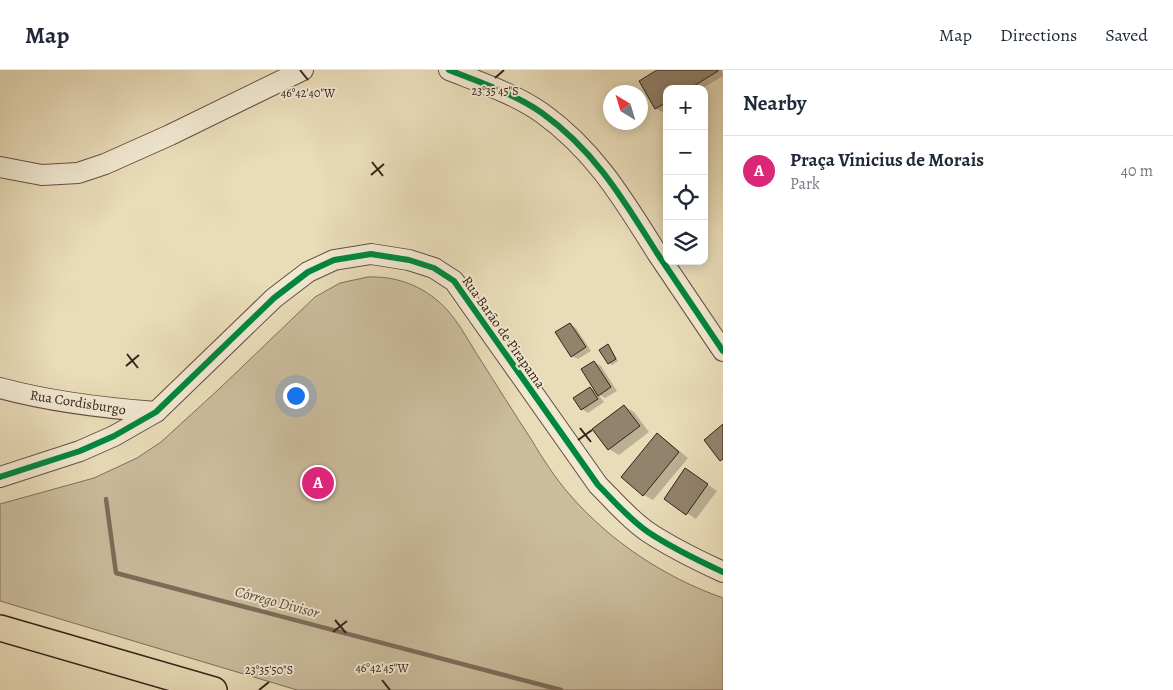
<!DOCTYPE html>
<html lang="en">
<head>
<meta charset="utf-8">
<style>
  :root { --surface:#fff; --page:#f2f2f3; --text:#1f2937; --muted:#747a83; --line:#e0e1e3; --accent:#db2777 }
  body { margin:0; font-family:Alegreya,serif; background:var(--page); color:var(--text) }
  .controls { position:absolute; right:15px; top:15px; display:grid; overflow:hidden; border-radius:10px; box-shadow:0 2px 12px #0003 }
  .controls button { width:45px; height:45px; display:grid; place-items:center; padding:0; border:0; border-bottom:1px solid var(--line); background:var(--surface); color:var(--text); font:25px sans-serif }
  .compass { position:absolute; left:603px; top:15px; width:45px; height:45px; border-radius:50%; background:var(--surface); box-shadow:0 2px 12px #0003; rotate:322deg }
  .you { position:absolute; left:295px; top:325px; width:18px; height:18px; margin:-12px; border:4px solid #fff; border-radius:50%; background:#1a73e8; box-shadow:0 0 0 8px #1a73e833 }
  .badge { display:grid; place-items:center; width:32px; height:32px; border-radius:50%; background:var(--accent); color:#fff; font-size:16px; font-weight:700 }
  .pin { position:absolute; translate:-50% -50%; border:2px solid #fff; box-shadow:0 1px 5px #0006 }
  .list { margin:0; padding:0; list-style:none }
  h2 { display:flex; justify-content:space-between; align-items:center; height:65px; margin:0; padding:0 20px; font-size:21px }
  h2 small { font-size:16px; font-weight:400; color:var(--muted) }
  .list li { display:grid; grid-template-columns:32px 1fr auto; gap:15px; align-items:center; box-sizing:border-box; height:70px; padding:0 20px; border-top:1px solid var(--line) }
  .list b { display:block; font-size:19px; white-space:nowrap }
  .list p { margin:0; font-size:16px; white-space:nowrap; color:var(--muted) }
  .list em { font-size:16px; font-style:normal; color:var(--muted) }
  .icon { flex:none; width:28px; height:28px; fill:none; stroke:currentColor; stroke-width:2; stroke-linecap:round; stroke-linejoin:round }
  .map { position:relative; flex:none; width:723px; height:620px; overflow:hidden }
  header { display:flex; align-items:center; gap:30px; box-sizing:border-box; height:70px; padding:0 25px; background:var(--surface); border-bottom:1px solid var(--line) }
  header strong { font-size:24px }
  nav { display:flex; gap:28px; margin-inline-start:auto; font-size:18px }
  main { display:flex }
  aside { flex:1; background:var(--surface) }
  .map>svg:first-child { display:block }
  .park { fill:#cbbc9d; stroke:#806f5c }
  .shadow { fill:#0003 }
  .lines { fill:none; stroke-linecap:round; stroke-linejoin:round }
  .stream { stroke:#7d6c59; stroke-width:4.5 }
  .building { fill:#93836d; stroke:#36221b }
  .minor-casing { stroke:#635042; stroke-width:22 }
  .major-casing { stroke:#36221b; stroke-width:28 }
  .minor { stroke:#f1e8d1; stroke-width:20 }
  .major { stroke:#e9dcb8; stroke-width:25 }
  .cycleway-casing { stroke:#f1e8d1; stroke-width:9 }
  .cycleway { stroke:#00873e; stroke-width:6 }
  .ticks { fill:none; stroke:#36221b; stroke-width:2 }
  .labels { text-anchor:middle; stroke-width:4; stroke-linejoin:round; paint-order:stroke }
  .street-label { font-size:14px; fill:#36221b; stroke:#f1e8d1 }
  .water-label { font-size:15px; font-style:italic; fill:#5f4d3f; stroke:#f1e8d1 }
  .ticks-label { font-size:12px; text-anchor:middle; fill:#36221b; stroke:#f1e8d1; stroke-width:4; stroke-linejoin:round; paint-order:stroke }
</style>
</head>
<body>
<header>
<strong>Map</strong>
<nav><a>Map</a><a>Directions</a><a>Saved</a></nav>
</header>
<main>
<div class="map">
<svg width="723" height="620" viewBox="0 0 723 620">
  <rect width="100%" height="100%" fill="#e9dcb8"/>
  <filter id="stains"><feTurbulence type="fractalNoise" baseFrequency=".004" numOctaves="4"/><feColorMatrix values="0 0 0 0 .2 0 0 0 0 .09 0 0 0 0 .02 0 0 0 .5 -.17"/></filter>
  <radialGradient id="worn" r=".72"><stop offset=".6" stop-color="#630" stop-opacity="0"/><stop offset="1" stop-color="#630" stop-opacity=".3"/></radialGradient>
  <path class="park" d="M368 207C394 206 418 214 438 231 456 246 467 269 480 289 497 316 514 343 531 369 543 389 555 408 570 425 611 472 664 507 723 528V620H297L0 531V434L94 408 137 388 161 372 219 319 315 227 340 213Z"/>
  <g class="shadow">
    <path d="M660 0H721L723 6 701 19H667V39L662 42 656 38Z"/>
    <path d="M570 254 576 258 591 281 578 289 572 286Z"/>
    <path d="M608 276 610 277 618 291 612 295 609 293Z"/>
    <path d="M594 292 601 296 617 321 605 328 598 324 604 332 588 343 582 339 591 318 597 322Z"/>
    <path d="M624 336 634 342 649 362 619 385 609 379Z"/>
    <path d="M657 365 666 370 688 388 653 430 644 425Z"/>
    <path d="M695 406 717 421 696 449 665 429Z"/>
  </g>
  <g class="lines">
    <path class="stream" d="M106 429 116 503 561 620"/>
  </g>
  <g class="building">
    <path d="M657 0H718V1L689 19H667V32L655 39 639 11Z"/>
    <path d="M570 253 586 277 571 287 555 262Z"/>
    <path d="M608 274 616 289 608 294 599 280Z"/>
    <path d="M594 291 611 317 598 326 581 299Z"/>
    <path d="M590 317 598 329 581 340 573 328Z"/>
    <path d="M624 335 640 356 608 380 592 359Z"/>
    <path d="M723 354V389L720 391 704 370Z"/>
    <path d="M657 363 679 382 643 426 621 407Z"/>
    <path d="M685 398 708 414 686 445 664 429Z"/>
  </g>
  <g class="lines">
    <defs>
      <g id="minor">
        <path d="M449 0C479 12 515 24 542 43 595 81 623 129 657 183 679 216 701 248 723 281"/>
        <path d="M0 97 42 105 78 103 105 94 170 65 303 0"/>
        <path d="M0 318C51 332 103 338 156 342"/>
        <path d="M0 407 80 381 114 366 156 342 274 228 308 202 334 190 371 184 409 190 434 198 454 211 598 415C614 431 629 449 648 462 672 478 697 490 723 502"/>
      </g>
      <path id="major" d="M0 558 214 620"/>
    </defs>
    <use href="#minor" class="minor-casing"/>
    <use href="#major" class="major-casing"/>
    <use href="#minor" class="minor"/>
    <use href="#major" class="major"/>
    <defs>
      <g id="cycleway">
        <path d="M449 0C479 12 515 24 542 43 595 81 623 129 657 183 679 216 701 248 723 281"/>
        <path d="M0 407 80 381 114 366 156 342 274 228 308 202 334 190 371 184 409 190 434 198 454 211 598 415C614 431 629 449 648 462 672 478 697 490 723 502"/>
      </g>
    </defs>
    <use href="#cycleway" class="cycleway-casing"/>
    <use href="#cycleway" class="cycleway"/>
  </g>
  <path class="ticks" d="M300 0 308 10M495 8 504 0M372 92 383 106M371 105 384 94M127 284 138 298M126 296 139 285M580 358 591 372M578 370 592 360M335 550 346 563M333 562 347 551M382 610 390 620M259 620 269 612"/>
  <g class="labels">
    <g class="street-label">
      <text transform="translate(504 262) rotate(55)" y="5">Rua Barão de Pirapama</text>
      <text transform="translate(78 332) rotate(9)" y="5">Rua Cordisburgo</text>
    </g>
    <g class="water-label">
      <text transform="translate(277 532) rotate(15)" y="5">Córrego Divisor</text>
    </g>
  </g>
  <g class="ticks-label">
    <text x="495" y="25">23°35'45"S</text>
    <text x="308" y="27">46°42'40"W</text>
    <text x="382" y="602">46°42'45"W</text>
    <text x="269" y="604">23°35'50"S</text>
  </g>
  <rect width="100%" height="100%" filter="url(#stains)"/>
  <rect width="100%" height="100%" fill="url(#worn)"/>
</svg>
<div class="controls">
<button>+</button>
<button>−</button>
<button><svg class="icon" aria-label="locate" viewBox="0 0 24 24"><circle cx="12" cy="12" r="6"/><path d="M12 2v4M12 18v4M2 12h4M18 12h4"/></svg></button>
<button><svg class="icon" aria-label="layers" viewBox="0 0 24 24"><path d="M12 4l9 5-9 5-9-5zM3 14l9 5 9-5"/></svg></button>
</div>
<svg class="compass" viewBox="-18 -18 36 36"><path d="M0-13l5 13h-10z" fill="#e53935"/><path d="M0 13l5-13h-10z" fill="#747a83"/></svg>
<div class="you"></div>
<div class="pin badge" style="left:318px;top:413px">A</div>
</div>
<aside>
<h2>Nearby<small></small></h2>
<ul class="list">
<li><span class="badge">A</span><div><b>Praça Vinicius de Morais</b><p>Park</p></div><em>40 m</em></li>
</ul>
</aside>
</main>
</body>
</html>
